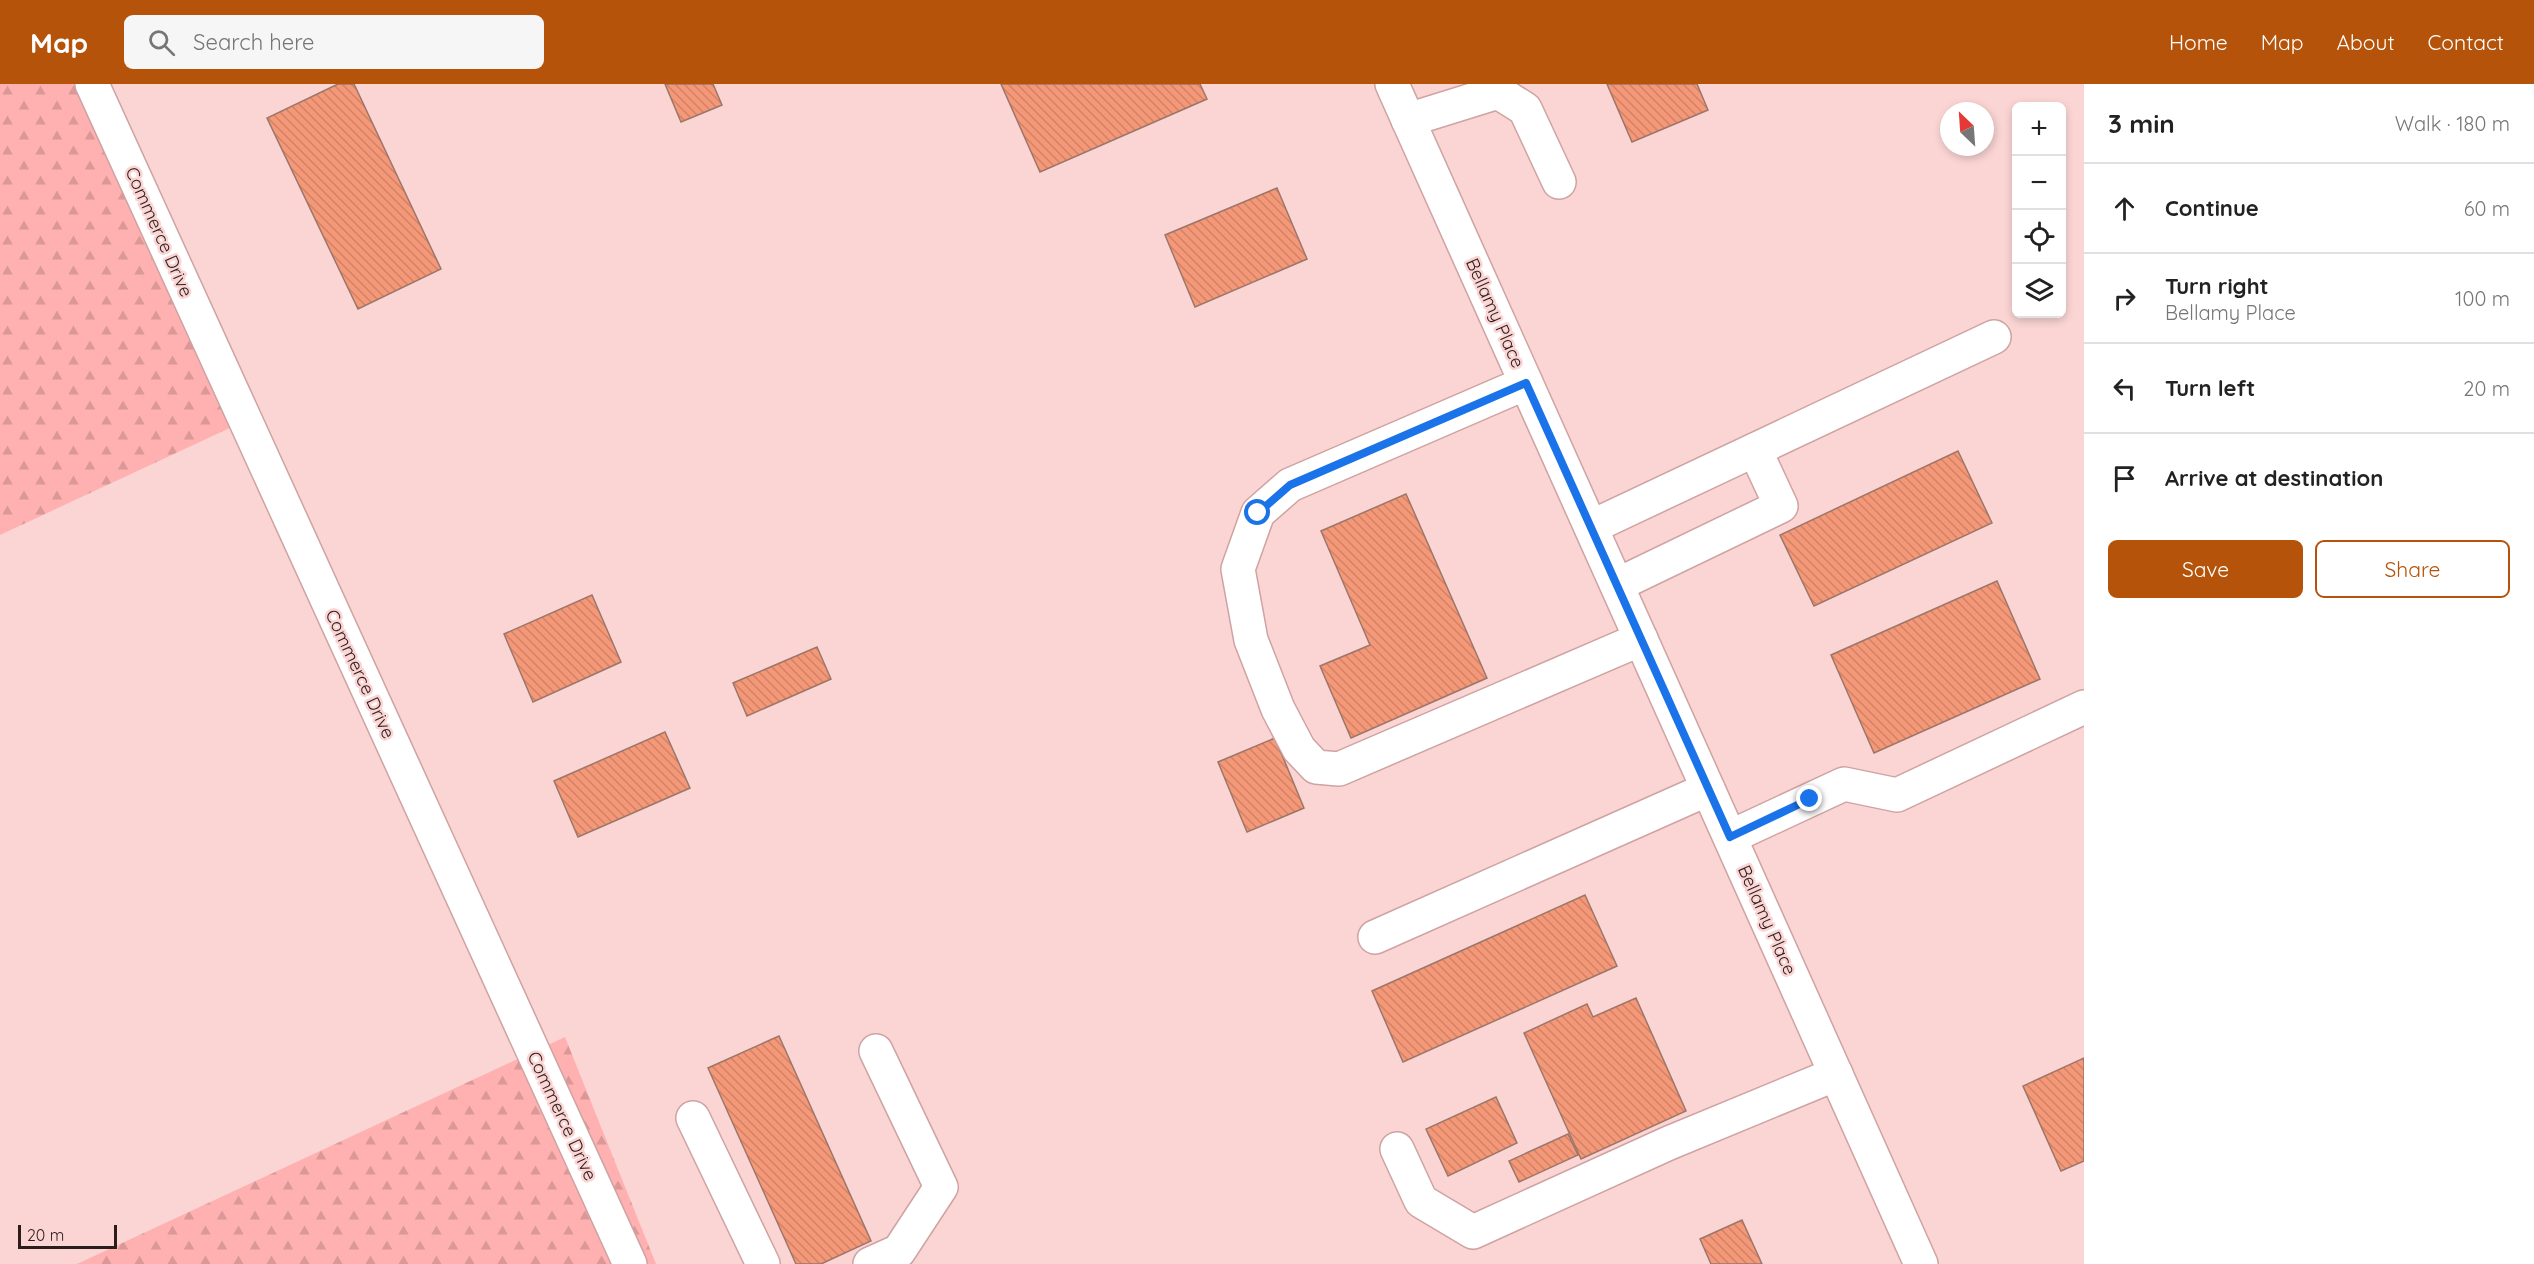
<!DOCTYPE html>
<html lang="en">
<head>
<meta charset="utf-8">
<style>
  :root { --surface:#fff; --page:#f6f6f6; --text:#222; --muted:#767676; --line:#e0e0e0; --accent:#b45309 }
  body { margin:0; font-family:Quicksand,sans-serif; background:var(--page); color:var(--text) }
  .controls { position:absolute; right:18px; top:18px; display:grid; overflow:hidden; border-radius:9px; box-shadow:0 3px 9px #0003 }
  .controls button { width:54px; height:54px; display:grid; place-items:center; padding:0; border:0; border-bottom:2px solid var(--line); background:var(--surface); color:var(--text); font:30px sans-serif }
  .compass { position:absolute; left:1940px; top:18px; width:54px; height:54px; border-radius:50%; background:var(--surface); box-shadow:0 3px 9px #0003; rotate:335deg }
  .scale { position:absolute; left:18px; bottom:15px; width:99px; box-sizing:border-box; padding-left:6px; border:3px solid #2d1c1c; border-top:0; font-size:16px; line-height:21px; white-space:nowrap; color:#2d1c1c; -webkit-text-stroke:4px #fad5d4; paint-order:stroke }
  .stop { position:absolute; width:18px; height:18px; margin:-14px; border:4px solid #1a73e8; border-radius:50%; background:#fff }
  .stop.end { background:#1a73e8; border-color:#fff; box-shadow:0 2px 6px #0008 }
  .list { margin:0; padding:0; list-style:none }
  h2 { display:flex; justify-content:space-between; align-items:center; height:78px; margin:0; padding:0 24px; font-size:26px }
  h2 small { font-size:20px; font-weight:400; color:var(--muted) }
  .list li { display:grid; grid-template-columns:39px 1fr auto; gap:18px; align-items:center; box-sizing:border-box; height:90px; padding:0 24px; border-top:2px solid var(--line) }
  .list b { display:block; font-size:22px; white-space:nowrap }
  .list p { margin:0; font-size:20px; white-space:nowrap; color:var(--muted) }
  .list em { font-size:20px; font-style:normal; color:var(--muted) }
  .actions { display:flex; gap:12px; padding:18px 24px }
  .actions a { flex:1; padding:14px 0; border:2px solid var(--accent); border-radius:9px; text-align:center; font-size:21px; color:var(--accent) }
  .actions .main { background:var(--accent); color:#fff }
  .icon { flex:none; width:33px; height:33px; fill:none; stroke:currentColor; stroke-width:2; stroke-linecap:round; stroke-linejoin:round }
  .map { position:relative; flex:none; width:2084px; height:1180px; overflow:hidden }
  header { display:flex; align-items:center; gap:36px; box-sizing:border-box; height:84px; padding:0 30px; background:var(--accent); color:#fff }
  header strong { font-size:28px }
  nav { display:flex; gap:33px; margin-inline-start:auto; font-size:21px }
  .search { width:420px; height:54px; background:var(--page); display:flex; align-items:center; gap:15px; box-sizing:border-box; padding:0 21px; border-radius:9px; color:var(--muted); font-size:22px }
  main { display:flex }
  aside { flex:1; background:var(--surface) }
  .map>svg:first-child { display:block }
  .forest { fill:url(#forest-firs) }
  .building { fill:url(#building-back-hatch); stroke:#9c7669; stroke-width:1.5 }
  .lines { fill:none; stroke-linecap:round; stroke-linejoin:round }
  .minor-casing { stroke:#cea3a2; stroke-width:36 }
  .minor { stroke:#fff; stroke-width:33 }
  .route { stroke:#1a73e8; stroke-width:8 }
  .labels { text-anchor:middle; stroke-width:5; stroke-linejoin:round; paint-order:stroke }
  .street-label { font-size:18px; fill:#2d1c1c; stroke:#fad5d4 }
</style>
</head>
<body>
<header>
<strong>Map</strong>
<div class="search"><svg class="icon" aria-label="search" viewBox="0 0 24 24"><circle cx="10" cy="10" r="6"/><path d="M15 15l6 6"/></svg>Search here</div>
<nav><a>Home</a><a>Map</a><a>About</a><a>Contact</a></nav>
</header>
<main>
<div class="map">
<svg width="2084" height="1180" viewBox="0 0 2084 1180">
  <defs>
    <pattern id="forest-firs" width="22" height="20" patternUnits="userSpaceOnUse" patternTransform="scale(1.5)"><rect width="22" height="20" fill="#feb1b0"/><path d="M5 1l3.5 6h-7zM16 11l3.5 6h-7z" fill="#da9897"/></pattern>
    <pattern id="building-back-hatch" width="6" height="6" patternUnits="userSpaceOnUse" patternTransform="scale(1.5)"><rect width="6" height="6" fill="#f59878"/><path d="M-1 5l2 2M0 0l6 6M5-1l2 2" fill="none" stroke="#d28267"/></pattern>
  </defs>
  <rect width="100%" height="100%" fill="#fad5d4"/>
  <g class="forest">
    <path d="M0 0H87L234 342 0 451Z"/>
    <path d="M565 953 656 1180H77Z"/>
  </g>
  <g class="building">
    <path d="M338 0H354L441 185 358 225 267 34Z"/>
    <path d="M665 0H713L722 21 681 38Z"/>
    <path d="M1001 0H1200L1207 15 1040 88Z"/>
    <path d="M1607 0H1697L1708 26 1632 58Z"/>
    <path d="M1277 104 1307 175 1195 223 1165 151Z"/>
    <path d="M1958 367 1992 439 1814 522 1780 451Z"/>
    <path d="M1406 410 1487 594 1351 654 1320 582 1370 561 1321 447Z"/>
    <path d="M1997 497 2040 595 1874 669 1831 571Z"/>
    <path d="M592 511 621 578 533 618 504 550Z"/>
    <path d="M817 563 831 595 747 632 733 599Z"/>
    <path d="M665 648 690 704 578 753 554 697Z"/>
    <path d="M1275 654 1304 724 1247 748 1218 678Z"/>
    <path d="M1585 811 1617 882 1403 978 1372 907Z"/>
    <path d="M1636 914 1686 1027 1581 1075 1524 949 1587 920 1593 933Z"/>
    <path d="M779 952 871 1157 821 1180H796L708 984Z"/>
    <path d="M2084 974V1077L2061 1087 2023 1002Z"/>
    <path d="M1496 1013 1517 1059 1448 1092 1426 1045Z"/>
    <path d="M1568 1050 1578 1071 1519 1098 1509 1077Z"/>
    <path d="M1742 1136 1762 1180H1711L1700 1155Z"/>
  </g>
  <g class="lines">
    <defs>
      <g id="minor">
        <path d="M92 0 630 1180"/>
        <path d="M1392 0 1921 1180"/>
        <path d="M1408 36 1498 8 1525 25 1559 98"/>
        <path d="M1526 299 1290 401 1258 429 1238 485 1251 556 1278 625 1299 665 1316 683 1339 685 1641 555"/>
        <path d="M1591 443 1994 253"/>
        <path d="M1617 501 1781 422 1755 366"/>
        <path d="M1730 753 1844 700 1897 711 2084 623"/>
        <path d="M1375 853 1708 705"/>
        <path d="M693 1034 763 1180"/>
        <path d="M1397 1065 1421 1117 1473 1148 1669 1059 1836 990"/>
        <path d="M870 1180 899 1167 941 1103 876 967"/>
      </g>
    </defs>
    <use href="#minor" class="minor-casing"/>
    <use href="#minor" class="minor"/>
  </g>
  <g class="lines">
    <path class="route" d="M1258 429 1290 401 1526 299 1730 753 1810 715"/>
  </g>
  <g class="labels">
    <g class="street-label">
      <text transform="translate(159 148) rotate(66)" y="6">Commerce Drive</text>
      <text transform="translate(1495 229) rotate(66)" y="6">Bellamy Place</text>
      <text transform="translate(360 590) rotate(65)" y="6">Commerce Drive</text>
      <text transform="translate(1767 836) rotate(66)" y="6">Bellamy Place</text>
      <text transform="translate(562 1032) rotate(65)" y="6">Commerce Drive</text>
    </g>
  </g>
</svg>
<div class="controls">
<button>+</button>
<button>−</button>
<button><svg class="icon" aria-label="locate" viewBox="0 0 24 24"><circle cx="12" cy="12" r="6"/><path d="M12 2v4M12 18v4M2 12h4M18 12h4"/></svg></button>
<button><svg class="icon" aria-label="layers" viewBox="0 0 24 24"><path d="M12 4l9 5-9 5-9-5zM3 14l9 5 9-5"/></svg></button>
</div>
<svg class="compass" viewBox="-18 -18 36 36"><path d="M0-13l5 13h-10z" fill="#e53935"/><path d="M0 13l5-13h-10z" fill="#767676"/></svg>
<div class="scale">20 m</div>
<div class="stop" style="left:1258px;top:429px"></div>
<div class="stop end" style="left:1810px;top:715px"></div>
</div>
<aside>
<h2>3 min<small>Walk · 180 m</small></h2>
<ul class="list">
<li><svg class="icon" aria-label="ahead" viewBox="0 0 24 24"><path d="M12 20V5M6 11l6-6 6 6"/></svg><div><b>Continue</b></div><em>60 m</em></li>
<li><svg class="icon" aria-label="right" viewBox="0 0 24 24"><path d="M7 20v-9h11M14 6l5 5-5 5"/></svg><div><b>Turn right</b><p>Bellamy Place</p></div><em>100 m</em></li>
<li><svg class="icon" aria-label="left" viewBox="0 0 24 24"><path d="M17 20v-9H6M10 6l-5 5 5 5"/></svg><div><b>Turn left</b></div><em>20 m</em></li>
<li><svg class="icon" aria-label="arrive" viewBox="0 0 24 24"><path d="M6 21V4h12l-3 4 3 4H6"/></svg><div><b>Arrive at destination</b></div></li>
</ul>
<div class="actions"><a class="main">Save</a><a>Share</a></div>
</aside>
</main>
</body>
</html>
